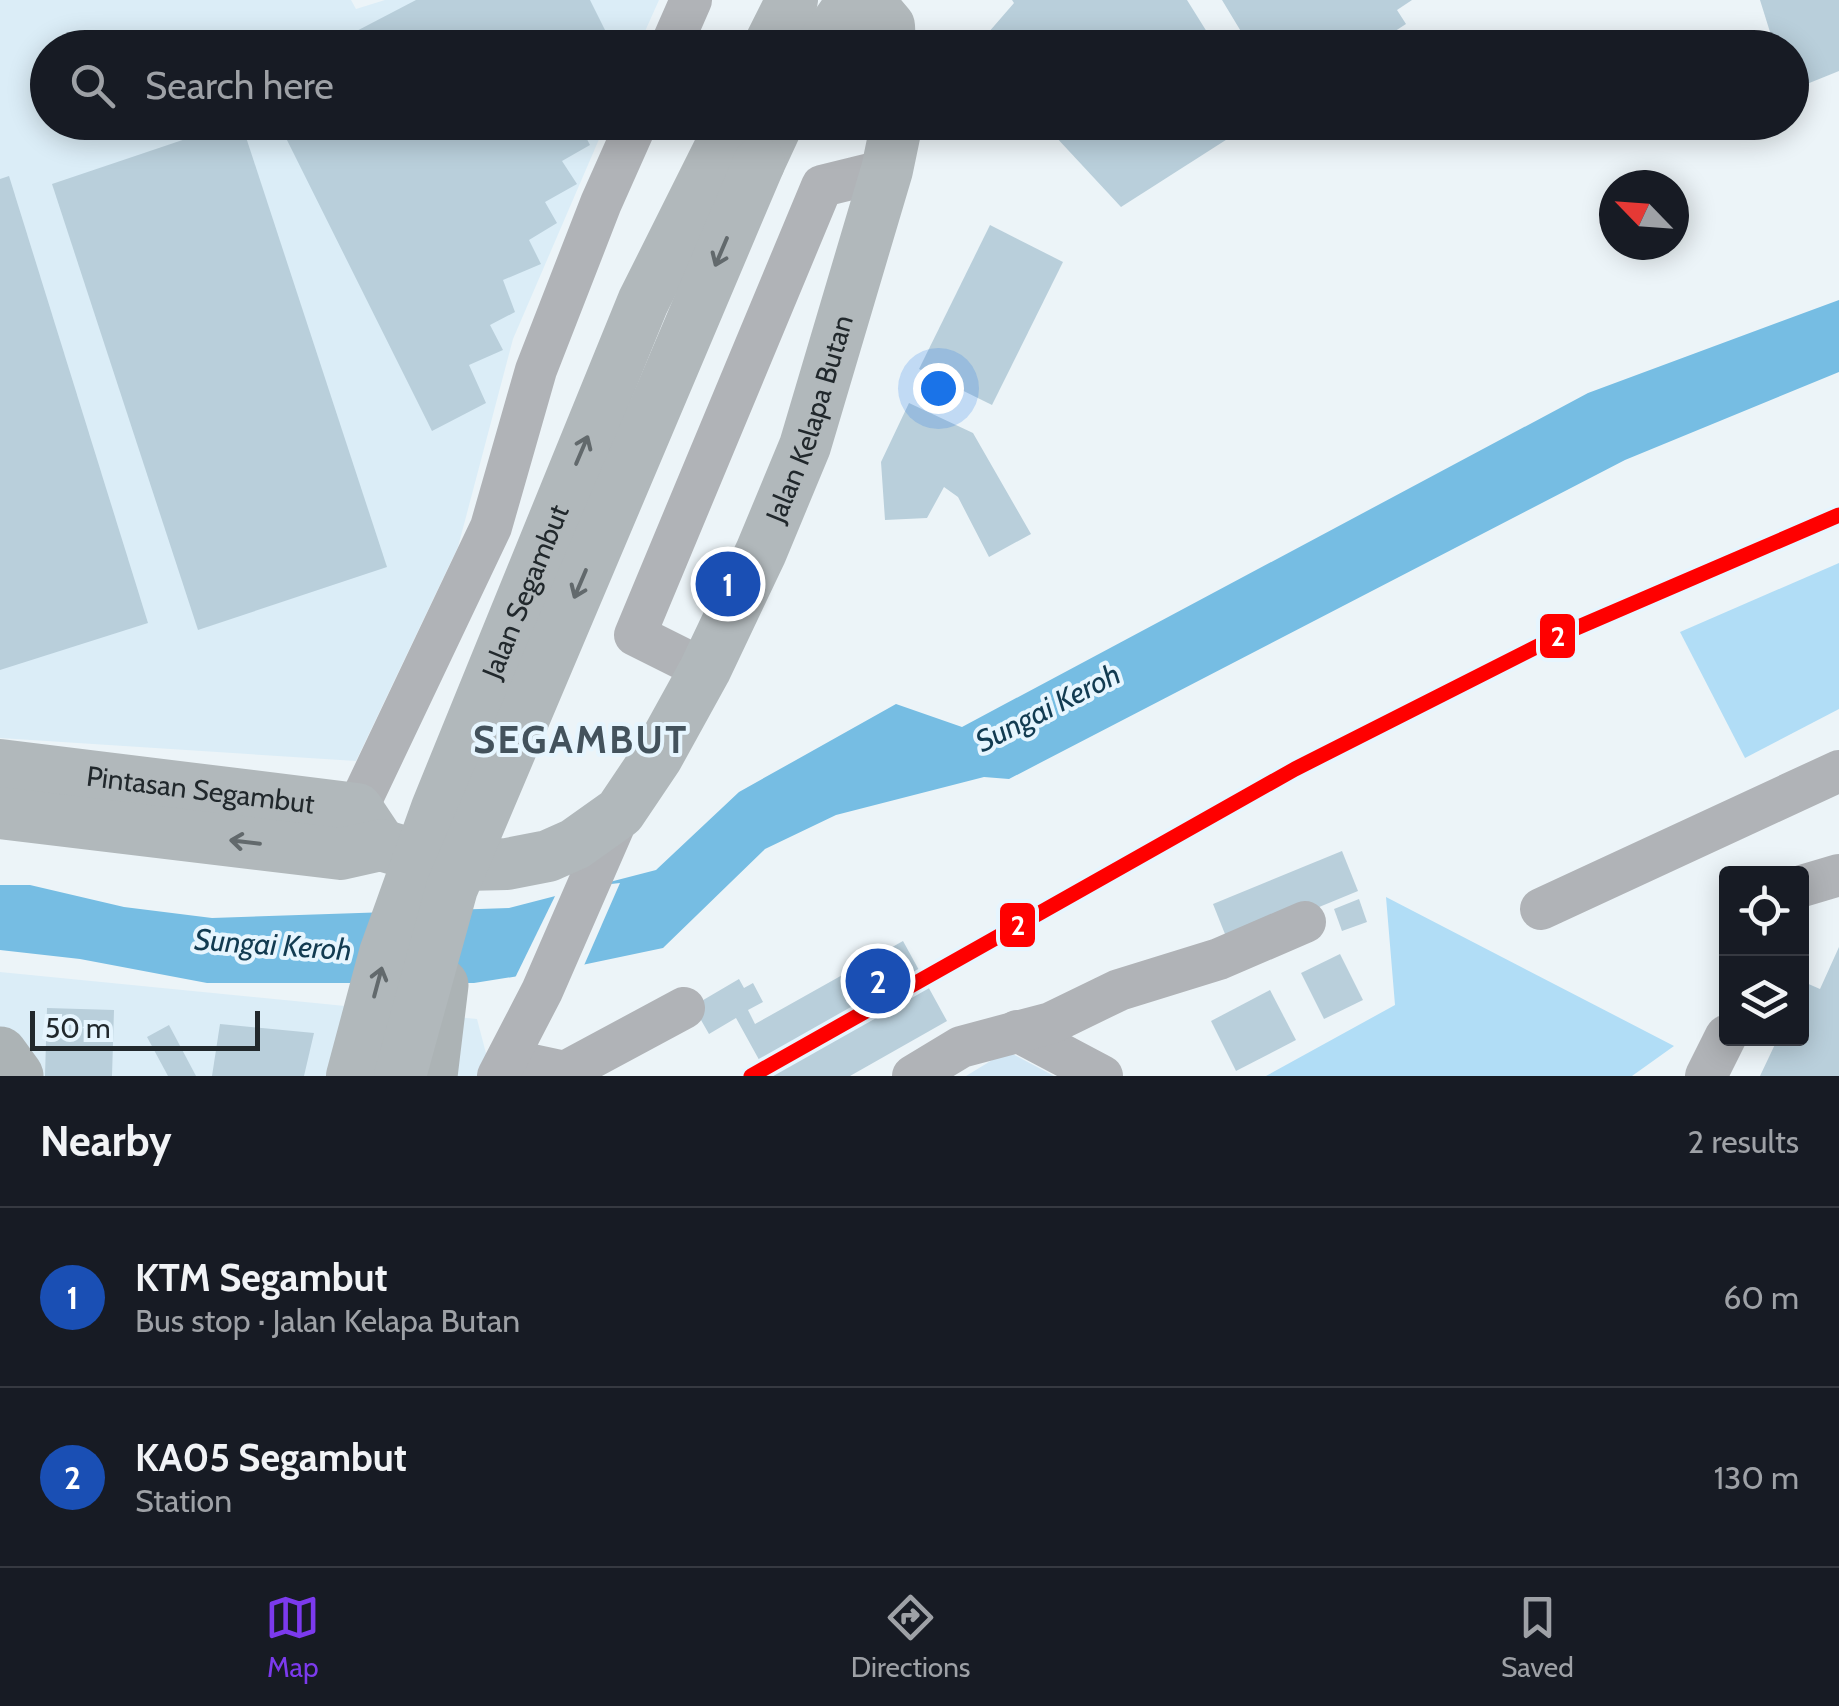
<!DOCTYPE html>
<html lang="en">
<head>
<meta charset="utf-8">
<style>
  :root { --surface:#171b24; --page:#242831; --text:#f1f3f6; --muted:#9ea1a6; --line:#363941; --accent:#7c3aed }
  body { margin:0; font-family:Cabin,sans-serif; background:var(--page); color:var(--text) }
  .controls { position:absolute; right:30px; bottom:30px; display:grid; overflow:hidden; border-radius:10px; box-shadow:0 5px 25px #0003 }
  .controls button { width:90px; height:90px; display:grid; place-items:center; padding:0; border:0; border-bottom:2px solid var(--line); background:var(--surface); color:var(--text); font:50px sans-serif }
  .compass { position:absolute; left:1599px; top:170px; width:90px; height:90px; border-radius:50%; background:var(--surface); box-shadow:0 5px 25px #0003; rotate:295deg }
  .scale { position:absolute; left:30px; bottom:25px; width:230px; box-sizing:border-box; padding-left:10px; border:5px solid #21282c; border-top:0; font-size:28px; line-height:35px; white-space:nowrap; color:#21282c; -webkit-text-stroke:8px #e6f5fe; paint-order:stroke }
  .you { position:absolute; left:938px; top:388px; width:35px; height:35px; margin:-25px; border:8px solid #fff; border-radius:50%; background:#1a73e8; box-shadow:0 0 0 15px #1a73e833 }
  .badge { display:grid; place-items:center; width:65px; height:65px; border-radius:50%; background:var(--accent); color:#fff; font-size:32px; font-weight:700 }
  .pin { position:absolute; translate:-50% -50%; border:5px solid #fff; box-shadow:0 2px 10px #0006 }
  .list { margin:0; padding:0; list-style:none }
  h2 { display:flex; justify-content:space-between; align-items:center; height:130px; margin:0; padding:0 40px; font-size:42px }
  h2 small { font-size:32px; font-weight:400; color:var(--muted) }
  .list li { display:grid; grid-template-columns:65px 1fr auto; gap:30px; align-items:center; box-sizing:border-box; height:180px; padding:0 40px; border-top:2px solid var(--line) }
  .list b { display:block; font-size:38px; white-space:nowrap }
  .list p { margin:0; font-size:32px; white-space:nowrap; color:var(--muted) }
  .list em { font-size:32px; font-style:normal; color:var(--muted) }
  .icon { flex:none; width:55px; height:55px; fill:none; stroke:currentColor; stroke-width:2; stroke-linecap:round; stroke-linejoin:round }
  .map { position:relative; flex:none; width:1839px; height:1076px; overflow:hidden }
  .search { position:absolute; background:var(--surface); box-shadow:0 5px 25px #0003; left:30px; right:30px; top:30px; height:110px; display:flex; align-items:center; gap:25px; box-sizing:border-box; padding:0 35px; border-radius:55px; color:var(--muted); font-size:38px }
  .sheet { height:490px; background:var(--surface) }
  nav { display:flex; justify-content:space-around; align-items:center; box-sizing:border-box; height:140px; border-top:2px solid var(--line); background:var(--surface); font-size:28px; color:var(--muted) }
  nav a { display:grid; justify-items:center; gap:5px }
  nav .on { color:var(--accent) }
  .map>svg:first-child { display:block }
  .built { fill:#dbedf7 }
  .green { fill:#d2e7f5 }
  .forest { fill:#b1ddf6 }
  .water { fill:#76bde3 }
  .pier { fill:#ecf4f8 }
  .building { fill:#b9cfdb }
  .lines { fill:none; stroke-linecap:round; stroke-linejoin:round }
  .minor { stroke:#b0b3b7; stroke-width:42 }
  .major { stroke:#b1b8bb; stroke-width:52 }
  .highway { stroke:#acb3b5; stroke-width:55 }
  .major-bridge { stroke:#b1b8bb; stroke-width:52 }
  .rail-1-casing { stroke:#e6f5fe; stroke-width:22 }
  .rail-1 { stroke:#f00; stroke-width:15 }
  .oneway { stroke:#62696c }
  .labels { text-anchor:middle; stroke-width:8; stroke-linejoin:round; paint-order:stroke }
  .street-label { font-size:28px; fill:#21282c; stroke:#e6f5fe }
  .water-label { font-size:30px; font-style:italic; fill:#123b51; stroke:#e6f5fe }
  .district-label { font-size:38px; font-weight:bold; letter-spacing:2.5px; fill:#43525c; stroke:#e6f5fe }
  .line-badge { stroke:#e6f5fe; stroke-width:4 }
  .badge-label { font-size:28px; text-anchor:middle; font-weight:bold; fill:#fff }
</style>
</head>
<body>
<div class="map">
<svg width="1839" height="1076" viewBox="0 0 1839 1076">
  <rect width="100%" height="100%" fill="#ecf4f8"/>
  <g class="built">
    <path d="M0 0H351L356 9 385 0H659L638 47 48 48V122L606 123 513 339 458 547 356 761 0 738Z"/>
    <path d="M0 972 477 1019 492 1076H0Z"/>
  </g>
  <path class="green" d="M1007 1051 1054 1076H966Z"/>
  <g class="forest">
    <path d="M1839 563V709L1745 758 1680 632Z"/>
    <path d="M1386 897 1674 1046 1632 1076H1266L1395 1005Z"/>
  </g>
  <path class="water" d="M1839 300V372L1625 460 1009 779 984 777 836 815 765 849 663 948 563 969 474 983H207L80 959 0 950V885H30L124 907 212 918 509 908 656 870 739 792 896 704 962 727 1588 393Z"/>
  <path class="pier" d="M620 883 582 970 513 982 558 890Z"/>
  <g class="building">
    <path d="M416 0H590L614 48H324Z"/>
    <path d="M1012 0H1187L1217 48H975L1014 3Z"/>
    <path d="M1222 0H1412L1397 10 1406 24 1369 48H1251Z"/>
    <path d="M1760 0H1839V71L1792 90V48H1775Z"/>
    <path d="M236 122H241L387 567 198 630 52 184Z"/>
    <path d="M278 122H578L590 145 562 161 577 184 545 202 557 223 529 240 541 264 503 280 515 312 490 325 503 350 469 365 486 403 432 431Z"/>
    <path d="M1042 122H1254L1121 207Z"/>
    <path d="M9 176 148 623 0 670V179Z"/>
    <path d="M990 225 1063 262 992 405 919 369Z"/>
    <path d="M909 403 973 433 1031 534 989 557 958 497 944 487 927 518 885 520 881 462Z"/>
    <path d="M1342 851 1358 891 1229 944 1213 904Z"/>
    <path d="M1359 899 1367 922 1342 931 1334 909Z"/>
    <path d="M903 941 947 1021 850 1076H768L736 1018 709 1034 693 1006 739 979 744 988 753 983 763 1002 748 1010 755 1024Z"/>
    <path d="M1839 947V1076H1760L1778 1038H1802V987L1804 982 1820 989Z"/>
    <path d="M1340 954 1363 1000 1324 1019 1301 973Z"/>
    <path d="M1270 990 1296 1040 1236 1071 1211 1021Z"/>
    <path d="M47 1008 114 1010 112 1076H45Z"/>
    <path d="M220 1024 314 1033 304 1076H212Z"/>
    <path d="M169 1025 196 1076H168L147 1037Z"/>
  </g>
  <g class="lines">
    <g class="minor">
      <path d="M670 48 691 0"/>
      <path d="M705 670 635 635 822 186 887 170"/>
      <path d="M347 839 357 809 491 527 536 370 601 203 637 122"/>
      <path d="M1802 886 1839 875"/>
      <path d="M1541 909 1839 771"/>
      <path d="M1017 1031 1102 1076"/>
      <path d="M509 1060 565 1072 684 1008"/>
      <path d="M498 1076 542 991 620 812"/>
      <path d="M913 1076 961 1047 1051 1023 1119 990 1219 959 1305 922"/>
      <path d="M1706 1076 1726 1036"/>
    </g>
    <g class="major">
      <path d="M768 48 792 0"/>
      <path d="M820 48 843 15 865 5 874 8 889 26 890 48"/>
      <path d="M759 163 778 122"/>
      <path id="s1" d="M0 765 357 809 381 845"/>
      <path id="s2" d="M0 813 341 854 381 845 428 859 465 865 507 864 548 856 575 844 620 812 657 757 705 670 761 552 805 446 887 170 897 122"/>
    </g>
    <g class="highway">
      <path d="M0 1054 16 1076"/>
      <path d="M430 1076 441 985"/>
    </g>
    <g class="major-bridge">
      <path id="s3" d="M352 1076 385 953 437 808 643 302 718 152"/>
      <path d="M400 1076 452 888 759 163"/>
    </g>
    <defs>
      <path id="rail-1" d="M751 1076 1295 769 1560 635 1839 515"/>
    </defs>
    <use href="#rail-1" class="rail-1-casing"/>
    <use href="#rail-1" class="rail-1"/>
  </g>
  <defs><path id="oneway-shaft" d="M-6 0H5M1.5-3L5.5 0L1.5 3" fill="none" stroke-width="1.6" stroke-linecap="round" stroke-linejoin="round" transform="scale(2.5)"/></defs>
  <g class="oneway">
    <use href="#oneway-shaft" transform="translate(721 252) rotate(113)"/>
    <use href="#oneway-shaft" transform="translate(582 450) rotate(-67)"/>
    <use href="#oneway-shaft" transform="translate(580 584) rotate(113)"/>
    <use href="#oneway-shaft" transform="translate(245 842) rotate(-173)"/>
    <use href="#oneway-shaft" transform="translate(378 982) rotate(-75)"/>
  </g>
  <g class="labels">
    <g class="street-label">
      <text dy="10" stroke="none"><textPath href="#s2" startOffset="1078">Jalan Kelapa Butan</textPath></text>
      <text dy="10" stroke="none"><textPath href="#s3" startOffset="515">Jalan Segambut</textPath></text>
      <text dy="10" stroke="none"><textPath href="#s1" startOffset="202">Pintasan Segambut</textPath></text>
    </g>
    <g class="water-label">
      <text transform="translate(1048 708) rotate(-27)" y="10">Sungai Keroh</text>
      <text transform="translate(273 945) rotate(4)" y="10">Sungai Keroh</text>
    </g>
    <g class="district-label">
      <text x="581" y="753">SEGAMBUT</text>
    </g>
  </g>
  <g class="line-badge">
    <rect x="1538" y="612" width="39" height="48" rx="10" fill="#f00"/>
    <rect x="998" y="901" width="39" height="48" rx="10" fill="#f00"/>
  </g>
  <g class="badge-label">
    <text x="1558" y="646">2</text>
    <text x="1018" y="935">2</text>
  </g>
</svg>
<div class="controls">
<button><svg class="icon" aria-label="locate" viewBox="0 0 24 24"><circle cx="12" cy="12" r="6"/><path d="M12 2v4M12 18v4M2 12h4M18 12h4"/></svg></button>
<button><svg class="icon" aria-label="layers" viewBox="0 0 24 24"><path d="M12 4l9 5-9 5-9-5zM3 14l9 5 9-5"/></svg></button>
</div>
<svg class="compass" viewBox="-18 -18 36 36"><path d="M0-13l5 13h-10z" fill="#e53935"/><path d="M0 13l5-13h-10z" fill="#9ea1a6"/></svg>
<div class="scale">50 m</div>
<div class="you"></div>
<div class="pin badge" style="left:728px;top:584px;background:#1a4fb4">1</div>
<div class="pin badge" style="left:878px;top:981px;background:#1a4fb4">2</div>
<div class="search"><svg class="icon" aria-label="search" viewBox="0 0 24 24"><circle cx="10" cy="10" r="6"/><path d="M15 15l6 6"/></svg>Search here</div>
</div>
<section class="sheet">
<h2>Nearby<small>2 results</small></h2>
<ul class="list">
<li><span class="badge" style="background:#1a4fb4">1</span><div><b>KTM Segambut</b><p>Bus stop · Jalan Kelapa Butan</p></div><em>60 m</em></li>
<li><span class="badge" style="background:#1a4fb4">2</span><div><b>KA05 Segambut</b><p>Station</p></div><em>130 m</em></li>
</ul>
</section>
<nav>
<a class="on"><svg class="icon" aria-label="map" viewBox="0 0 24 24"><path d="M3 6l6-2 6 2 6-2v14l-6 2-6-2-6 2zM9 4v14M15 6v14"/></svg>Map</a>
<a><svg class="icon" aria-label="directions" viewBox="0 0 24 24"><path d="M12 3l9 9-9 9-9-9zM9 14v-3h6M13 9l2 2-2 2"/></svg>Directions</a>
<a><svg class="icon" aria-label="saved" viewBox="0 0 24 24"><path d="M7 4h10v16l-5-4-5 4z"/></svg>Saved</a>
</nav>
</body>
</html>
